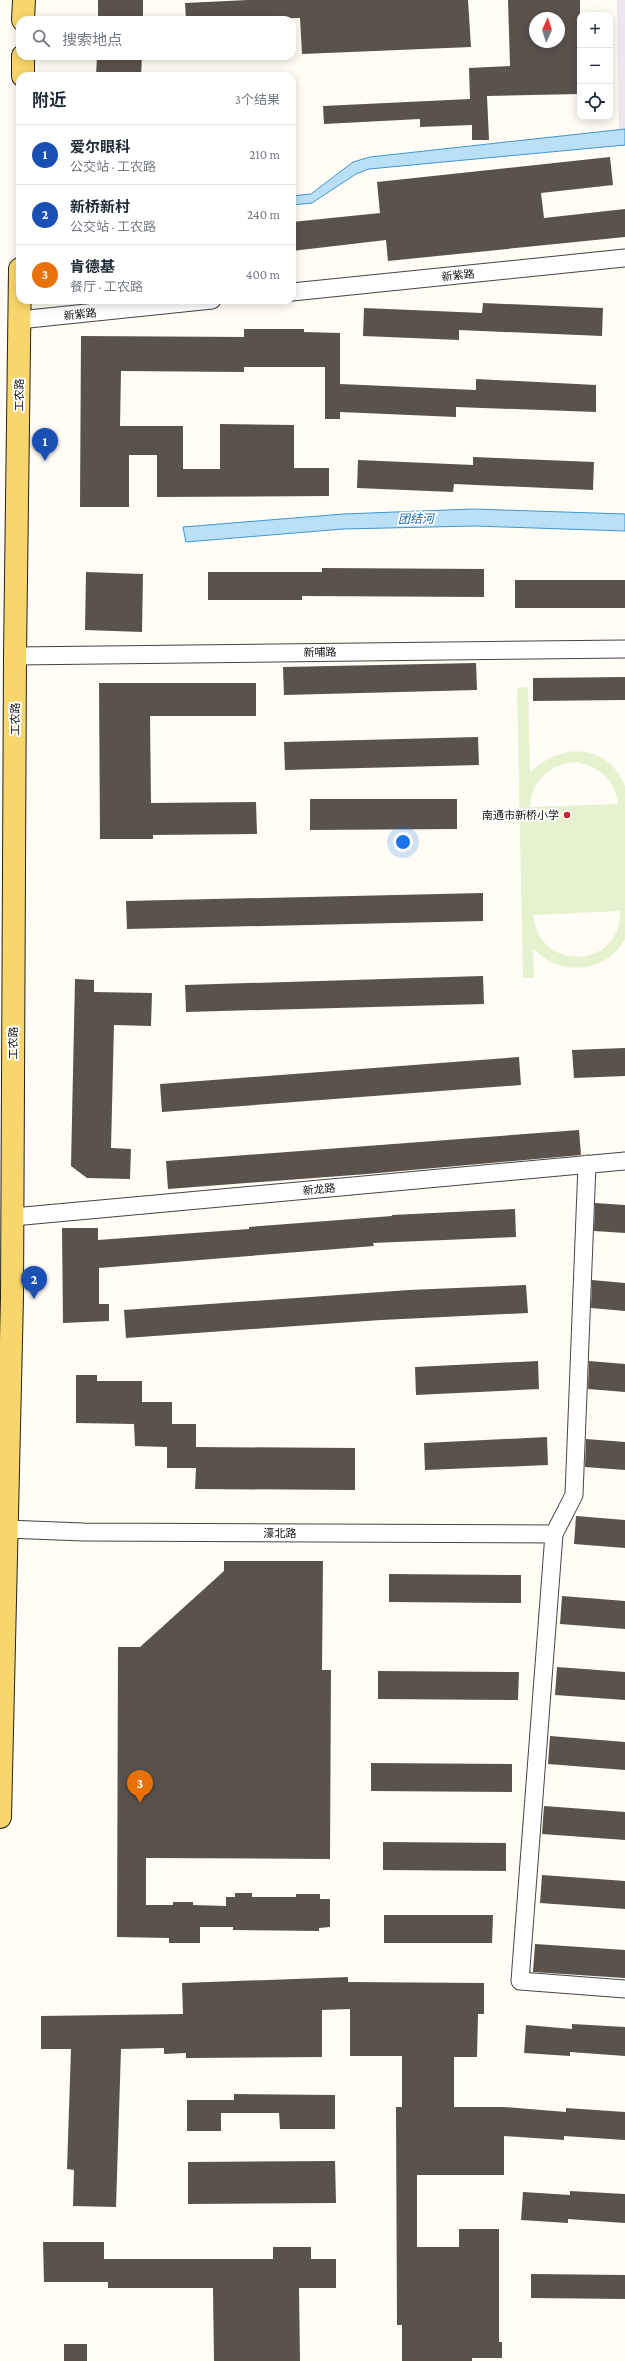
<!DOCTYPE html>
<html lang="zh">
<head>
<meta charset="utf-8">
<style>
  :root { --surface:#fff; --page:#f2f2f3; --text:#1f2937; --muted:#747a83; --line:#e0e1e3; --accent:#2563eb }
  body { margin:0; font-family:"Crimson Pro","Noto Sans SC",serif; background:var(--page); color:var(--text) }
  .controls { position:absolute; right:12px; top:12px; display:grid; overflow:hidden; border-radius:8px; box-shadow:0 2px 10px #0003 }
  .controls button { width:36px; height:36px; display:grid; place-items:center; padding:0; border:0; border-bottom:1px solid var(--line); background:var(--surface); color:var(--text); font:20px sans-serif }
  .compass { position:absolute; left:529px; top:12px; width:36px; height:36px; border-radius:50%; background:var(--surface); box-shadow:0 2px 10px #0003; rotate:4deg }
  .you { position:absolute; left:403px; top:842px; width:14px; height:14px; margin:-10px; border:3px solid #fff; border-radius:50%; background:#1a73e8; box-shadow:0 0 0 6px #1a73e833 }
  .badge { display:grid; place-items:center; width:26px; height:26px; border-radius:50%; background:var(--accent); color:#fff; font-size:13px; font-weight:700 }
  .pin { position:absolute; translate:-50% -33px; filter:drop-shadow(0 1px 2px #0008) }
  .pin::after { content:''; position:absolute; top:21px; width:14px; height:12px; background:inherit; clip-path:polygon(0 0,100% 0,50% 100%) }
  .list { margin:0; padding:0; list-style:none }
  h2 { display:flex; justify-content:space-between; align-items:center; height:52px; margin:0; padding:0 16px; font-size:17px }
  h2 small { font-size:13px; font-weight:400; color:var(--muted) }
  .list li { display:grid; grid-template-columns:26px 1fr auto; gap:12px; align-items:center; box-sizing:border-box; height:60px; padding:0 16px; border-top:1px solid var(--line) }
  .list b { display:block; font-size:15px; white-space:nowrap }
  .list p { margin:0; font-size:13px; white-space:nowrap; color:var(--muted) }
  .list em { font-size:13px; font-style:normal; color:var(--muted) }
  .icon { flex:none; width:22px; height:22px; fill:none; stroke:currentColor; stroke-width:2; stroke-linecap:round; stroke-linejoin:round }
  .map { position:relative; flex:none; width:625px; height:2361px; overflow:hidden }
  .search { position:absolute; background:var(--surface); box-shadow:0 2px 10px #0003; left:16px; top:16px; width:280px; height:44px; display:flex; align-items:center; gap:10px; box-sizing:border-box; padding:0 14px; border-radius:12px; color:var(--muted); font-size:15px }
  .panel { position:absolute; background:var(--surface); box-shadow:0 2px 10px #0003; left:16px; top:72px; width:280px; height:232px; border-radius:12px }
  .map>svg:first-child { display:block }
  .industrial { fill:#eee6ef }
  .pitch { fill:#e6f2cf; fill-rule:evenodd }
  .water { fill:#b9e0f7; stroke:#3f96cf }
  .building { fill:#5a524d; fill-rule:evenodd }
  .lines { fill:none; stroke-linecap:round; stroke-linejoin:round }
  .street-casing { stroke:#444; stroke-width:19 }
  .primary-casing { stroke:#222; stroke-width:24 }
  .street { stroke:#fff; stroke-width:17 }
  .primary { stroke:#f9d66b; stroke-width:22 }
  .poi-dot { fill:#c4262e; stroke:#fff; stroke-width:1.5 }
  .labels { text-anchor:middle; stroke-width:4; stroke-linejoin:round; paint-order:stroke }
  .street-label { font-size:11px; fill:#111; stroke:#fff }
  .poi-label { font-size:11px; fill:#111; stroke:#fff; text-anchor:end }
  .water-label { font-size:12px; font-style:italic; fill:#1768a6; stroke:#fff }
</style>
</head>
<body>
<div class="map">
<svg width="625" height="2361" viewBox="0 0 625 2361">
  <rect width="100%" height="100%" fill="#fffdf5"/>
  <path class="industrial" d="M617 0H625V140L619 141Z"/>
  <path class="pitch" d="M528 687 530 773C560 742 607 742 625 786V939C606 974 559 977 533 948L534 978H523L517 688ZM574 762C598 765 615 779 618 804L530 807C532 780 548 766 574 762ZM620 911C623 967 540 975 533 915Z"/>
  <g class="water">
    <path d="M625 129V145L369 169 356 174 312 203 292 205V196L311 194 353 162 370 157Z"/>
    <path d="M473 509 625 514V531L474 526 343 529 186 542 183 527 343 514Z"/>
  </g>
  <g class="building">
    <rect x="98" y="0" width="45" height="20"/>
    <path d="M248 0H468L471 47 302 54 300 18 186 20 185 3Z"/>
    <path d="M508 0H580V94L487 96 489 140H472V125L420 127V119L324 124 323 106 470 99 469 68 510 66ZM535 18H559V42H535Z"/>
    <path d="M97 56H142L141 76H96Z"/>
    <path d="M610 157 613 185 541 193 544 218 625 209V237L388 261 386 240 292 251V222L380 213 377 182Z"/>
    <path d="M483 303 603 308 602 336 459 330V340L363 336 364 308 482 313Z"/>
    <path d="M244 329H304V332L340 333V384L476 390V379L596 385V412L456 407V417L340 412V419H325V367H244V372L121 371 120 426H183V469H220V424L294 425V468H329V496L157 497V455H129V507H80L81 336 244 337Z"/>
    <path d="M473 457 594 462 593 490 454 484 453 492 357 488 358 460 473 465Z"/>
    <path d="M322 568 484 569V597L302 596V600H208V572H322Z"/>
    <path d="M86 572 143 574 142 632 85 630Z"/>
    <rect x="515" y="580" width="110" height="28"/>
    <path d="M476 663 477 690 284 695 283 667Z"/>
    <path d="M625 677V700L533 701V678Z"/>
    <path d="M99 683H256V716H150L151 803 256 802 257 834 153 835V839H100Z"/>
    <path d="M478 737 479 765 285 770 284 742Z"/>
    <path d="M310 799H457V829L310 830Z"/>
    <path d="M483 893V921L127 929 126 901Z"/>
    <path d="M483 976 484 1004 186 1012 185 985Z"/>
    <path d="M75 979 94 980V992L152 993 151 1026 114 1025 111 1148 131 1149 130 1179 87 1178 71 1166Z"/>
    <path d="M625 1048V1076L574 1078 572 1050Z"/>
    <path d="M519 1057 521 1085 162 1112 160 1084Z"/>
    <path d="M579 1130 581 1155 367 1174 168 1189 166 1161Z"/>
    <path d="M595 1203 625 1205V1233L594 1231Z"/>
    <path d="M515 1209 516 1237 373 1243 374 1246 99 1268V1304H109V1321L63 1323 62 1228H98V1240L249 1229V1227L392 1216V1215Z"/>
    <path d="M592 1280 625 1283V1311L591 1308Z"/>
    <path d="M526 1285 528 1313 381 1320 126 1338 124 1310 409 1290Z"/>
    <path d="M538 1361 539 1389 416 1395 415 1367Z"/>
    <path d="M589 1361 625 1364V1392L588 1389Z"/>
    <path d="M76 1375H97V1381H142V1402H172V1424H196V1447L355 1448V1490L195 1489 196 1468H167V1447L135 1446 134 1424 76 1423Z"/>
    <path d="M547 1437 548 1465 425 1470 424 1443Z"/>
    <path d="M586 1439 625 1442V1470L585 1467Z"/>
    <path d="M576 1516 625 1520V1548L574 1544Z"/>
    <path d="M224 1561H323L322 1670H331L330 1859 146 1858V1905H173V1902H193V1905L226 1906V1897H235V1893H252V1897H296V1894H320V1899H330V1927L319 1928V1931L233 1930V1927H200V1943H169V1938L117 1937 118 1647H140L224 1571Z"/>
    <path d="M389 1574 521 1575V1603L389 1602Z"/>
    <path d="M562 1596 625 1601V1629L560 1624Z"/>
    <path d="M557 1667 625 1672V1700L555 1695Z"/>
    <path d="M378 1671 519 1672 518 1700 378 1699Z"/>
    <path d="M550 1736 625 1742V1770L548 1764Z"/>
    <path d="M371 1763 512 1764V1792L371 1791Z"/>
    <path d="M544 1806 625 1812V1840L542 1834Z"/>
    <path d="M383 1842 506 1843V1871L383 1870Z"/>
    <path d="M542 1875 625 1881V1909L540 1903Z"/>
    <path d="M384 1915H493L492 1943H384Z"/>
    <path d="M535 1944 625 1950V1978L533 1972Z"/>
    <path d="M348 1977V1982L484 1983V2014H478L477 2057H454V2107H504L566 2112V2108L625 2112V2140L564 2136V2140L504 2136V2175H417V2247H459V2229H499V2342H502V2358H472V2361H402V2325H397L396 2107H402V2056H350V2009L322 2010V2057L186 2058V2053L164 2054V2048L121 2049 116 2207 73 2206 74 2170 67 2169 71 2049H41V2016L183 2014 182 1983Z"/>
    <path d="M572 2024 625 2027V2056L570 2052V2056L524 2053 526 2025 572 2029Z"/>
    <path d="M234 2094 335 2095V2129H280L279 2113H221V2131H187V2100H234Z"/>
    <path d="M335 2161 336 2203 188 2204V2162Z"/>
    <path d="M570 2191 625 2194V2223L568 2219V2223L521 2220 523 2192 570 2195Z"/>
    <path d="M43 2242H104V2259H273V2247H311V2259H336V2288H299L300 2361H214L213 2288H108V2282H44Z"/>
    <path d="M531 2274 625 2275V2299L531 2298Z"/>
    <rect x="64" y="2344" width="23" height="17"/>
  </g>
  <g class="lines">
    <defs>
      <g id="street">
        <path d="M292 292 625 258"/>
        <path d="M19 320 212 300"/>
        <path d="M15 656 625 649"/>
        <path d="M587 1164 574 1495 554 1534 520 1981 625 1989"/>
        <path d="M13 1217 625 1161"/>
        <path d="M6 1529 83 1532 554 1534"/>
      </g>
      <g id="primary">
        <path d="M23 20 24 0"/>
        <path d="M23 76V56"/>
        <path d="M0 1817 12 1297 15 656 20 269"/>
      </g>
    </defs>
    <use href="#street" class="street-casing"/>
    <use href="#primary" class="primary-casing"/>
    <use href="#street" class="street"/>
    <use href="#primary" class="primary"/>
  </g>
  <circle class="poi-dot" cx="567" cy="815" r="4"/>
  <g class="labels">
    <g class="street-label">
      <text transform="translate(458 275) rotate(-6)" y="4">新紫路</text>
      <text transform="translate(80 314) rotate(-6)" y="4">新紫路</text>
      <text transform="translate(19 395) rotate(-90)" y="4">工农路</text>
      <text transform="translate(320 652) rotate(-1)" y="4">新哺路</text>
      <text transform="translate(15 719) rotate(-90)" y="4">工农路</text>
      <text transform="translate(13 1043) rotate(-90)" y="4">工农路</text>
      <text transform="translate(319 1189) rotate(-5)" y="4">新龙路</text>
      <text x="280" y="1537">濠北路</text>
    </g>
    <g class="poi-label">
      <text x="559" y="819">南通市新桥小学</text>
    </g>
    <g class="water-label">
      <text transform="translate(416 519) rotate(-1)" y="4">团结河</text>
    </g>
  </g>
</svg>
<div class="controls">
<button>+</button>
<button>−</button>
<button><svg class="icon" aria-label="locate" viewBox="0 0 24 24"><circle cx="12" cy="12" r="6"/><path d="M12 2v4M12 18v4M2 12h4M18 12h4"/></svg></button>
</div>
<svg class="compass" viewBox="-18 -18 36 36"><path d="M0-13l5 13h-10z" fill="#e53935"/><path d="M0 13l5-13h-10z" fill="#747a83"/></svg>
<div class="you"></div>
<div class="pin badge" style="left:45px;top:461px;background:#1a4fb4">1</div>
<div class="pin badge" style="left:34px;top:1299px;background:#1a4fb4">2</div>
<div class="pin badge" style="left:140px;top:1803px;background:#e8710a">3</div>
<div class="search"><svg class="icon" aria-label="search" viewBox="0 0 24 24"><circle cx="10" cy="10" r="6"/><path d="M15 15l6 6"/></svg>搜索地点</div>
<section class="panel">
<h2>附近<small>3个结果</small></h2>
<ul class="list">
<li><span class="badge" style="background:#1a4fb4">1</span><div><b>爱尔眼科</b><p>公交站 · 工农路</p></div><em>210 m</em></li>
<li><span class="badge" style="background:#1a4fb4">2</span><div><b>新桥新村</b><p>公交站 · 工农路</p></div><em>240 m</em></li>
<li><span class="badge" style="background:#e8710a">3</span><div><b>肯德基</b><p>餐厅 · 工农路</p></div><em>400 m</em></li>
</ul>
</section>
</div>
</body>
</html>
